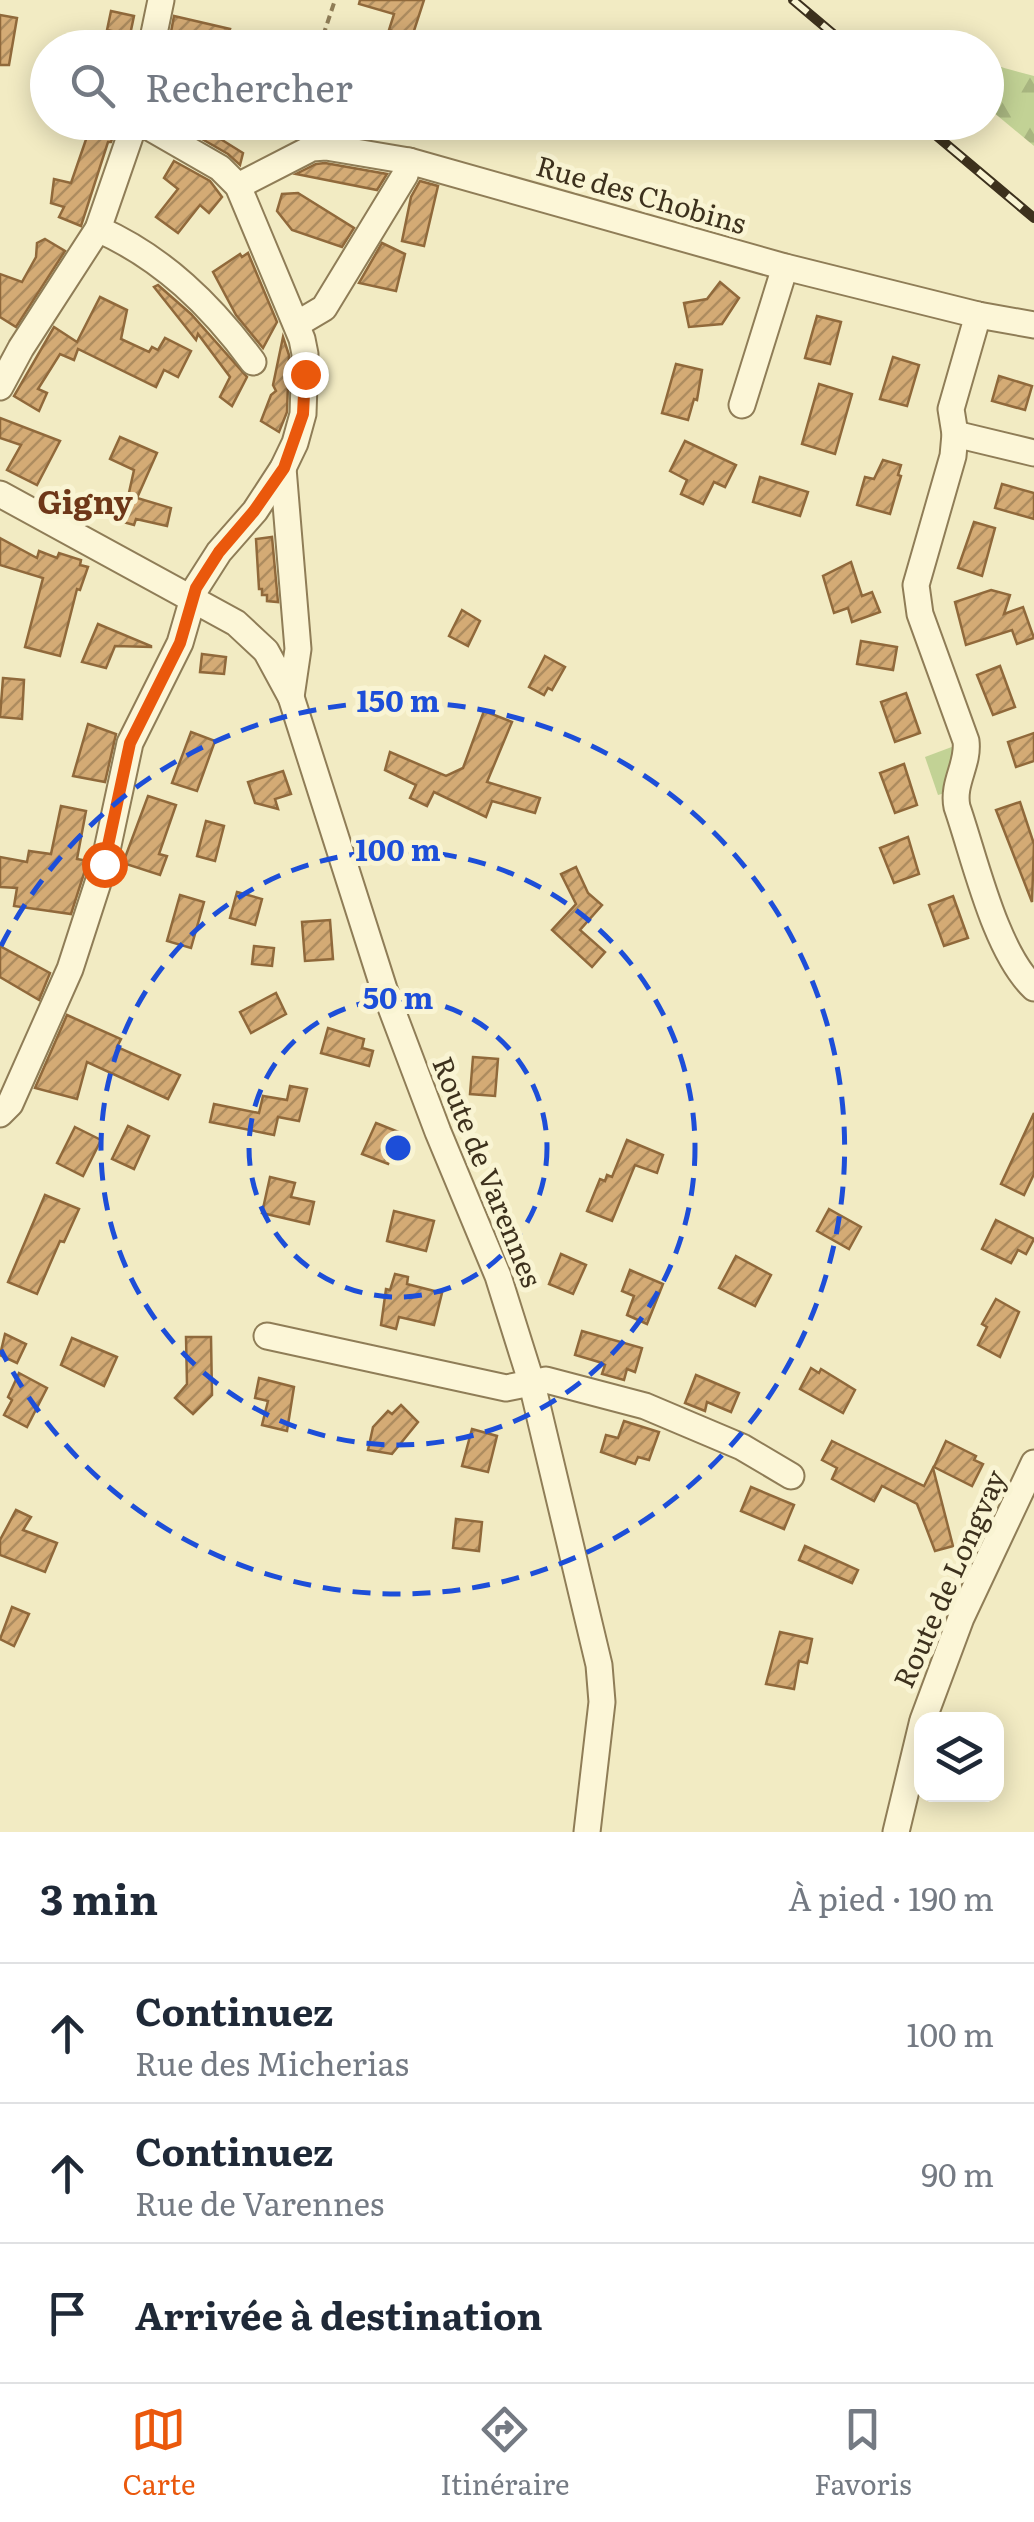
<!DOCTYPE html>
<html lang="fr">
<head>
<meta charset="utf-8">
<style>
  :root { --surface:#fff; --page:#f2f2f3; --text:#1f2937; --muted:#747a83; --line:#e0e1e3; --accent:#ea580c }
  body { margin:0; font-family:Literata,serif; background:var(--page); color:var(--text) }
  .controls { position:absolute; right:30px; bottom:30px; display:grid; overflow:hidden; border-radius:20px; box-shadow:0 5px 25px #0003 }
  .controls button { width:90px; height:90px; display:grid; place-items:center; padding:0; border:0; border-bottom:2px solid var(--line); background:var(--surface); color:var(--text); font:50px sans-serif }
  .stop { position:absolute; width:30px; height:30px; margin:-22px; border:8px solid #ea580c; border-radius:50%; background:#fff }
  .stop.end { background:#ea580c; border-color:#fff; box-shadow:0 2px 10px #0008 }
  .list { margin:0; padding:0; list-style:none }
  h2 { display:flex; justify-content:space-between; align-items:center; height:130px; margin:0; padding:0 40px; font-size:42px }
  h2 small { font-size:32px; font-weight:400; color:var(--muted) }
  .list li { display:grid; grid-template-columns:65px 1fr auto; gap:30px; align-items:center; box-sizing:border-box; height:140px; padding:0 40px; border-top:2px solid var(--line) }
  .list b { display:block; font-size:38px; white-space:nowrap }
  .list p { margin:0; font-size:32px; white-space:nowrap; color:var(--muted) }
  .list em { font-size:32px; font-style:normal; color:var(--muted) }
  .icon { flex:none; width:55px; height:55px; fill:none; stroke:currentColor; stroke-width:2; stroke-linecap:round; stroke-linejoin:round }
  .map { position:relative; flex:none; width:1034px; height:1832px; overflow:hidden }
  .search { position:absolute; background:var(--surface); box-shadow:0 5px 25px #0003; left:30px; right:30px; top:30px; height:110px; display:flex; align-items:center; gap:25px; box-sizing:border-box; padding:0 35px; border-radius:55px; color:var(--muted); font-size:38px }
  .sheet { height:550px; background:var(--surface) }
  nav { display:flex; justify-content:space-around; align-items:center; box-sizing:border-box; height:140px; border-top:2px solid var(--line); background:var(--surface); font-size:28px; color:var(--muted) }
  nav a { display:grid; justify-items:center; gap:5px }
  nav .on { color:var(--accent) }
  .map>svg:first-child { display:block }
  .grass { fill:#c2d295 }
  .forest { fill:url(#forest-firs) }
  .building { fill:url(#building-hatch); stroke:#90693b; stroke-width:2.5 }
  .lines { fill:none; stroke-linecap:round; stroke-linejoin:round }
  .minor-casing { stroke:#8f7d57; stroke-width:29 }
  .path { stroke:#8f7d57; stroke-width:4; stroke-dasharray:8 5; stroke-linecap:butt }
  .minor { stroke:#fcf6d7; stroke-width:25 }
  .rail-casing { stroke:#3d311d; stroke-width:10 }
  .rail { stroke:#f9f4d3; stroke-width:6; stroke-dasharray:19; stroke-linecap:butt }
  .route { stroke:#ea580c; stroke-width:12 }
  .ring { fill:none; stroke:#1d4ed8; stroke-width:5; stroke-dasharray:18 12 }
  .labels { text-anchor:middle; stroke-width:10; stroke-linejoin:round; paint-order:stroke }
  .street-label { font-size:28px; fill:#3d311d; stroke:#f9f4d3 }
  .quarter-label { font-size:32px; font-weight:bold; fill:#6e3718; stroke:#f9f4d3 }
  .centre { fill:#1d4ed8; stroke:#f9f4d3; stroke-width:5 }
  .ring-label { font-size:30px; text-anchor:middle; font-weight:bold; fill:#1d4ed8; stroke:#f9f4d3; stroke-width:10; stroke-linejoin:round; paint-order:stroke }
</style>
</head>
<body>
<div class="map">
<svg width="1034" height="1832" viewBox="0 0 1034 1832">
  <defs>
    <pattern id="forest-firs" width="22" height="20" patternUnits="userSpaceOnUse" patternTransform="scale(2.5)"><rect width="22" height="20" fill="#c2d295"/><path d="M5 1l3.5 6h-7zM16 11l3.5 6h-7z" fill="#a8b580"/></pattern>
    <pattern id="building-hatch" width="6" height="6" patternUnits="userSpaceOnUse" patternTransform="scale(2.5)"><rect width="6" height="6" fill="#d4ab75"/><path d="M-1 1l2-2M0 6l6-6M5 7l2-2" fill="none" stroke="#ad8c5f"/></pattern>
  </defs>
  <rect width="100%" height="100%" fill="#f2ebc3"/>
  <path class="grass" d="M957 745 945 793 938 795 925 757Z"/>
  <path class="forest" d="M986 63 1034 76V146L987 107Z"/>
  <g class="building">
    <path d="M360 0H424L412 37 389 30 394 14 359 4Z"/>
    <path d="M111 11 134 16 130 35 107 30Z"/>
    <path d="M0 15 17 18 9 65H0Z"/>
    <path d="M174 16 230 29 229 32 269 39 268 48H168Z"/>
    <path d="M92 122 116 127 111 142H108L81 226 59 217 64 207 51 203 54 179 71 183Z"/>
    <path d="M198 125 243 153 240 165 228 154 195 135Z"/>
    <path d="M174 161 210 181 222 197 209 213 200 205 178 233 156 217 178 189 164 178Z"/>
    <path d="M325 163 387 174 377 190 296 174 316 164Z"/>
    <path d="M420 181 438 186 424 246 402 241 411 197Z"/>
    <path d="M298 193 354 228 342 247 292 230 277 211 282 194Z"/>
    <path d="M45 239 65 251 16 327 0 317V274L22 282 36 257 37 243Z"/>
    <path d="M382 243 405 254 396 291 359 283Z"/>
    <path d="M248 253 277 322 263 348 236 315 213 272 240 254 242 257Z"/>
    <path d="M720 282 739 298 722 324 689 327 684 303 707 299Z"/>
    <path d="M158 285 191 314 247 377 232 406 220 397 230 377 198 334 196 340 154 287Z"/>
    <path d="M100 297 127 310 121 339 149 352 152 347 158 350 165 338 191 351 178 377 164 370 156 387 78 349 74 360 60 354 38 389 47 393 39 411 14 396 54 327 77 342Z"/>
    <path d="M817 316 841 322 830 364 805 358Z"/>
    <path d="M283 337 289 355 287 412 279 432 261 421 271 395 276 391 273 385Z"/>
    <path d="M893 357 919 365 907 406 880 399Z"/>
    <path d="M676 364 702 370 697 400 694 399 688 420 662 413Z"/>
    <path d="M999 376 1032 386 1025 410 992 401Z"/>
    <path d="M819 384 852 394 835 454 802 444Z"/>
    <path d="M0 418 60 441 37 485 7 470 21 445 0 438Z"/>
    <path d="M120 437 157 453 137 498 171 508 167 526 136 519 134 525 116 520 117 514 109 512 112 495 128 497 134 470 110 459Z"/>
    <path d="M685 441 736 465 725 487 714 482 703 504 681 494 687 480 670 471Z"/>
    <path d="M883 460 901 465 898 475 901 476 890 514 857 505 865 477 874 479Z"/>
    <path d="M760 477 808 492 800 516 753 502Z"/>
    <path d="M1002 484 1034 493V519L995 508Z"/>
    <path d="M974 522 995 528 982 576 958 568Z"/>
    <path d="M272 537 278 602 267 601V595H262V589H259L256 539Z"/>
    <path d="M0 538 37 558 39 551 57 558 59 553 81 560 80 565 88 567 80 590 77 589 60 656 25 647 43 578 0 565Z"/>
    <path d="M851 562 862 596 872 592 880 612 852 622 848 608 834 613 823 576Z"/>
    <path d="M991 590 1010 595 1004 614 1023 607 1034 638 1017 644 1012 630 966 645 955 602Z"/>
    <path d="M462 610 480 621 468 646 449 636Z"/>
    <path d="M98 624 151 646V647L115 646 106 668 82 662Z"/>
    <path d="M861 641 897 647 893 670 857 664Z"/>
    <path d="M202 654 226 657 224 674 200 672Z"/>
    <path d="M545 656 565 667 552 690 548 688 544 695 529 687Z"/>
    <path d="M1000 666 1015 707 993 715 977 675Z"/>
    <path d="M3 678 24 680 22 719 0 717Z"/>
    <path d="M906 693 920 733 895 742 881 702Z"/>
    <path d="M484 711 512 722 487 782 540 798 535 813 492 801 486 817 434 792 427 806 410 798 416 785 385 770 390 752 446 776 463 768Z"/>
    <path d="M88 724 116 734 105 782 73 776Z"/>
    <path d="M191 732 215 741 197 791 172 783Z"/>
    <path d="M1034 733V761L1016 767 1008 742Z"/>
    <path d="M904 764 917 805 895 813 880 773Z"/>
    <path d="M283 771 291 794 275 799 278 809 255 803 248 782Z"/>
    <path d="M148 796 176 805 159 854 167 856 160 875 123 863Z"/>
    <path d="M1020 802 1034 844 1032 902 996 810Z"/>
    <path d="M61 806 86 811 77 859 88 861 71 914 14 906 17 888 0 887V857L27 862 29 851 51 854Z"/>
    <path d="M206 821 224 826 215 861 197 856Z"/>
    <path d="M908 837 919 874 894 883 880 848Z"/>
    <path d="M576 867 588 893 602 905 580 930 605 952 592 967 552 930 576 904 561 874Z"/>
    <path d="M237 892 262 899 255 925 230 918Z"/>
    <path d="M180 895 204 902 191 948 167 941Z"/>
    <path d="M953 896 968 938 944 946 929 905Z"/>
    <path d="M330 920 333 959 305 961 302 922Z"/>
    <path d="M0 946 50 973 39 1000 0 977Z"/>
    <path d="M254 946 274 948 272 966 252 964Z"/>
    <path d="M276 993 286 1014 251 1033 240 1012Z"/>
    <path d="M67 1015 121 1039 117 1047 180 1075 168 1099 87 1062 77 1099 35 1088Z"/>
    <path d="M328 1028 364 1039 362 1048 373 1051 369 1066 321 1053Z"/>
    <path d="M473 1057 498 1059 495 1096 470 1094Z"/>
    <path d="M290 1086 307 1089 299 1121 278 1117 274 1135 210 1122 214 1104 259 1113 263 1096 287 1100Z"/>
    <path d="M1034 1113V1174L1024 1195 1001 1184Z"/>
    <path d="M376 1123 401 1133 388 1164 362 1154Z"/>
    <path d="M128 1126 149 1136 134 1169 112 1159Z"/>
    <path d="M75 1127 101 1140 83 1176 57 1163Z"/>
    <path d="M627 1140 663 1155 657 1173 635 1165 612 1221 587 1211 600 1179 605 1181 607 1175 612 1177Z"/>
    <path d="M270 1177 295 1183 291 1197 314 1202 309 1224 262 1213Z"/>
    <path d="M45 1195 79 1209 64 1242 60 1241 37 1294 8 1282Z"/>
    <path d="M829 1209 861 1227 849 1249 817 1231Z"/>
    <path d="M394 1211 434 1221 426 1251 387 1241Z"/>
    <path d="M996 1220 1034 1239 1026 1254 1018 1250 1011 1263 982 1249Z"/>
    <path d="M561 1254 586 1265 573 1294 549 1284Z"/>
    <path d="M736 1256 771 1275 755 1306 719 1288Z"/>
    <path d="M630 1270 663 1284 647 1324 627 1315 634 1296 622 1291Z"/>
    <path d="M395 1274 408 1277 407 1284 442 1293 434 1325 399 1317 396 1329 381 1325 386 1289 390 1290Z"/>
    <path d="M996 1299 1019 1312 1000 1357 978 1345 987 1327 982 1324Z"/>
    <path d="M582 1331 642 1348 635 1372 627 1369 624 1380 602 1374 605 1365 599 1362 575 1355Z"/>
    <path d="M5 1334 26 1344 17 1363 0 1355Z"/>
    <path d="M186 1337H211L212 1395 193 1414 175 1398 187 1384Z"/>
    <path d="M72 1338 117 1357 104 1386 61 1365Z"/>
    <path d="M811 1368 819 1373 821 1369 855 1390 843 1413 800 1389Z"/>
    <path d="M19 1373 47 1388 27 1427 4 1415 12 1400 8 1397Z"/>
    <path d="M696 1375 739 1393 731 1412 707 1402 705 1411 685 1403Z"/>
    <path d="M259 1378 294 1387 287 1431 262 1425 268 1401 255 1398Z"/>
    <path d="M401 1405 418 1422 392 1454 368 1450 373 1427 388 1411 392 1414Z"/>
    <path d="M624 1421 659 1432 649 1460 638 1457 635 1464 601 1452 606 1435 618 1438Z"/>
    <path d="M472 1429 497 1436 488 1472 462 1466Z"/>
    <path d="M832 1441 924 1486 933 1468 953 1546 935 1551 917 1504 882 1486 874 1501 832 1479 837 1468 822 1460Z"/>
    <path d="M946 1441 976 1456 974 1460 983 1464 972 1486 934 1467Z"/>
    <path d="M751 1487 794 1505 784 1529 741 1511Z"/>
    <path d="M16 1510 31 1517 23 1530 57 1543 45 1572 0 1555V1540Z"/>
    <path d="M456 1519 482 1522 479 1551 453 1548Z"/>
    <path d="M805 1546 858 1570 852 1583 799 1560Z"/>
    <path d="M12 1607 29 1614 14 1646 0 1639Z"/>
    <path d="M780 1632 812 1639 807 1663 799 1661 794 1689 766 1684Z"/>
  </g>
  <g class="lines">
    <defs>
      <g id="minor">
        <path d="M151 48 161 0"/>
        <path d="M238 186 312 148 326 147 409 161 785 267 978 315 1034 325"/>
        <path d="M98 229C163 258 211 305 253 362"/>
        <path d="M978 315 951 409 955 434 953 456 916 585 920 614 966 741C969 764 952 783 957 807 975 859 995 951 1034 988"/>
        <path d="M297 324 324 308 405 175 409 161"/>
        <path d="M0 387 21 348 98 229 135 122"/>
        <path d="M742 405 785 267"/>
        <path d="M955 434 1034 453"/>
        <path d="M283 468 298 649 291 697"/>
        <path d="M0 494 236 623 266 651 291 697 384 989 438 1132 498 1276 532 1384 599 1665 602 1702 587 1832"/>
        <path d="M0 1114 10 1104 70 969 104 864 130 743 180 643 196 588 219 552 255 511 283 468 295 443 303 414 305 354 302 339 238 186 220 168 140 122"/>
        <path d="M267 1336 506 1388 546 1380 645 1406 742 1447 791 1476"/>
        <path d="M923 1720 961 1618 1034 1463"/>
        <path d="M896 1832 922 1724"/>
      </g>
    </defs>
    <use href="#minor" class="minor-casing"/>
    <path class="path" d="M319 48 335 0"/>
    <use href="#minor" class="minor"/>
    <defs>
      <g id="rail">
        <path d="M793 0 850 48"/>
        <path d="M920 122 1034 218"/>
      </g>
    </defs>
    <use href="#rail" class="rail-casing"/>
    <use href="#rail" class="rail"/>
  </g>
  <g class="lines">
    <path class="route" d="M104 864 130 743 180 643 196 588 219 552 254 511 284 468 303 414 305 374"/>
  </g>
  <g class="ring">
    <circle cx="398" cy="1148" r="149"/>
    <circle cx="398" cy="1148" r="297"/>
    <path d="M1 946A446 446 0 1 1 1 1350"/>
  </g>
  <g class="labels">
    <g class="street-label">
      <text transform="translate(641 195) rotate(16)" y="10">Rue des Chobins</text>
      <text transform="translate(487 1172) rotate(68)" y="10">Route de Varennes</text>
      <text transform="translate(950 1579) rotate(-66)" y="10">Route de Longvay</text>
    </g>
    <g class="quarter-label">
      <text x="85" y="514">Gigny</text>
    </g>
  </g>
  <circle cx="398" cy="1148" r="15" class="centre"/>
  <g class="ring-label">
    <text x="398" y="712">150 m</text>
    <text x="398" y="861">100 m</text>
    <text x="398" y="1009">50 m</text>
  </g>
</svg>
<div class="controls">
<button><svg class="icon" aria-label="layers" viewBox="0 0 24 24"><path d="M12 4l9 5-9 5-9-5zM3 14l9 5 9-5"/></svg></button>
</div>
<div class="stop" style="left:104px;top:864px"></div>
<div class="stop end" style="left:305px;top:374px"></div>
<div class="search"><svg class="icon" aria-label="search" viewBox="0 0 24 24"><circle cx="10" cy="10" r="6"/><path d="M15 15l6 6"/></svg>Rechercher</div>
</div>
<section class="sheet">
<h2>3 min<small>À pied · 190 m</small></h2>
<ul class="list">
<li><svg class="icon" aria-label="ahead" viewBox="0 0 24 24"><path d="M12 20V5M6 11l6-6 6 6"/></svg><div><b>Continuez</b><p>Rue des Micherias</p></div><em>100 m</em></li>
<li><svg class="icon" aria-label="ahead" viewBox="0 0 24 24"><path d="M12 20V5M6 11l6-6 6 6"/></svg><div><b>Continuez</b><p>Rue de Varennes</p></div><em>90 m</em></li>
<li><svg class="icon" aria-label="arrive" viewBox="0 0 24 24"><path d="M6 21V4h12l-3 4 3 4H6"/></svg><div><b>Arrivée à destination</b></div></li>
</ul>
</section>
<nav>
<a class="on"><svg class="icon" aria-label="map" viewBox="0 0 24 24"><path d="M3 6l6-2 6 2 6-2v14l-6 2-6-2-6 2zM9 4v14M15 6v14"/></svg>Carte</a>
<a><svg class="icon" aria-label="directions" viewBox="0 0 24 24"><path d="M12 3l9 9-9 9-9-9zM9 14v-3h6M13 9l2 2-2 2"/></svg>Itinéraire</a>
<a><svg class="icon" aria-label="saved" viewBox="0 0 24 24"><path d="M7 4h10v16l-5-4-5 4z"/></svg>Favoris</a>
</nav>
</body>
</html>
